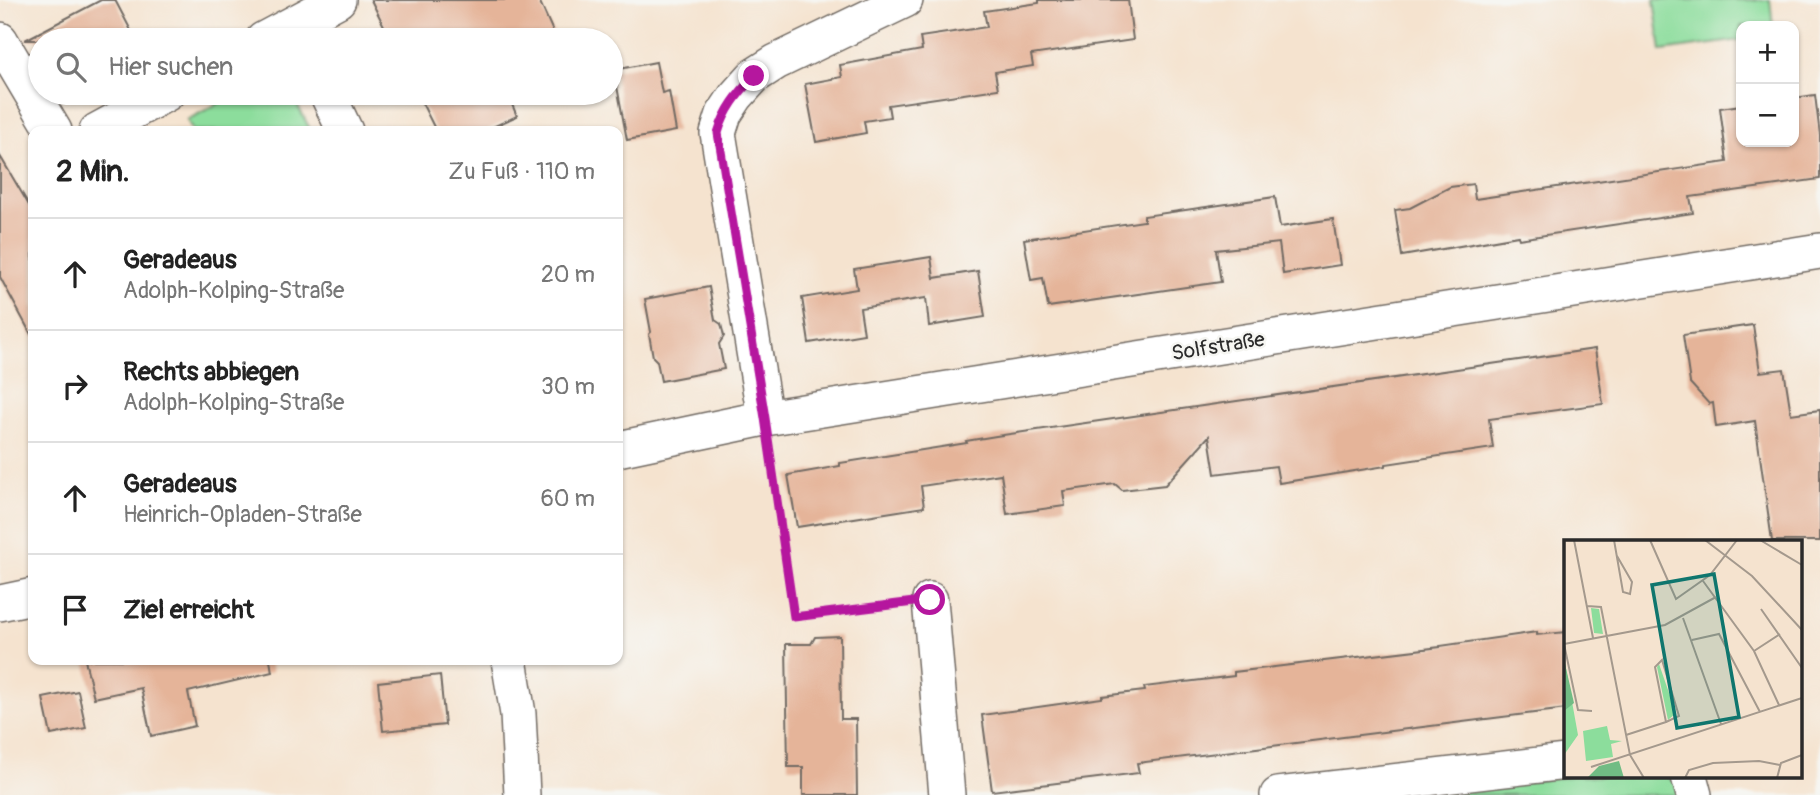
<!DOCTYPE html>
<html lang="de">
<head>
<meta charset="utf-8">
<style>
  :root { --surface:#fff; --page:#f2f2f2; --text:#222; --muted:#767676; --line:#e0e0e0 }
  body { margin:0; font-family:Pangolin,sans-serif; background:var(--page); color:var(--text) }
  .controls { position:absolute; right:21px; top:21px; display:grid; overflow:hidden; border-radius:14px; box-shadow:0 2px 5px #0004 }
  .controls button { width:63px; height:63px; display:grid; place-items:center; padding:0; border:0; border-bottom:2px solid var(--line); background:var(--surface); color:var(--text); font:35px sans-serif }
  .stop { position:absolute; width:21px; height:21px; margin:-16px; border:5px solid #b5179e; border-radius:50%; background:#fff }
  .stop.end { background:#b5179e; border-color:#fff; box-shadow:0 2px 7px #0008 }
  .list { margin:0; padding:0; list-style:none }
  h2 { display:flex; justify-content:space-between; align-items:center; height:91px; margin:0; padding:0 28px; font-size:30px }
  h2 small { font-size:23px; font-weight:400; color:var(--muted) }
  .list li { display:grid; grid-template-columns:46px 1fr auto; gap:21px; align-items:center; box-sizing:border-box; height:112px; padding:0 28px; border-top:2px solid var(--line) }
  .list b { display:block; font-size:26px; white-space:nowrap }
  .list p { margin:0; font-size:23px; white-space:nowrap; color:var(--muted) }
  .list em { font-size:23px; font-style:normal; color:var(--muted) }
  .icon { flex:none; width:38px; height:38px; fill:none; stroke:currentColor; stroke-width:2; stroke-linecap:round; stroke-linejoin:round }
  .map { position:relative; flex:none; width:1820px; height:795px; overflow:hidden }
  .search { position:absolute; background:var(--surface); box-shadow:0 2px 5px #0004; left:28px; top:28px; width:595px; height:77px; display:flex; align-items:center; gap:18px; box-sizing:border-box; padding:0 24px; border-radius:38px; color:var(--muted); font-size:26px }
  .panel { position:absolute; background:var(--surface); box-shadow:0 2px 5px #0004; left:28px; top:126px; width:595px; height:539px; border-radius:14px }
  .map>svg:first-child { display:block }
  .green { fill:#8cdd9c; stroke:#5c8464; stroke-width:2 }
  .building { fill:#e5b499 }
  .lines { fill:none; stroke-linecap:round; stroke-linejoin:round }
  .minor-casing { stroke:#726b64; stroke-width:38 }
  .path { stroke:#726b64; stroke-width:4.5; stroke-dasharray:2 5; stroke-linecap:butt }
  .minor { stroke:#fff; stroke-width:35 }
  .route { stroke:#b5179e; stroke-width:9 }
  .labels { text-anchor:middle; stroke-width:5; stroke-linejoin:round; paint-order:stroke }
  .street-label { font-size:21px; fill:#2b2b2b; stroke:#f6f6f2 }
  .inset-road { fill:none; stroke:#a4998d; stroke-width:2 }
  .view { fill:#0f766e; fill-opacity:0.15; stroke:#0f766e; stroke-width:3.5 }
  .inset-edge { fill:none; stroke:#2b2b2b; stroke-width:3.5 }
</style>
</head>
<body>
<div class="map">
<svg width="1820" height="795" viewBox="0 0 1820 795">
  <rect width="100%" height="100%" fill="#f6f6f2"/>
  <filter id="ink" filterUnits="userSpaceOnUse"><feTurbulence type="fractalNoise" baseFrequency=".0143" numOctaves="2"/><feDisplacementMap in="SourceGraphic" scale="14" xChannelSelector="R" yChannelSelector="G"/><feConvolveMatrix kernelMatrix="1 2 1 2 8 2 1 2 1" color-interpolation-filters="sRGB"/></filter>
  <filter id="wash" filterUnits="userSpaceOnUse"><feTurbulence type="fractalNoise" baseFrequency=".00686" numOctaves="4" result="noise"/><feDisplacementMap in="SourceGraphic" scale="28" xChannelSelector="R" yChannelSelector="G"/><feGaussianBlur stdDeviation="1.57" result="paint"/><feColorMatrix in="noise" values="0 0 0 0 0 0 0 0 0 0 0 0 0 0 0 0 0 1.4 0 .05"/><feComposite in="paint" operator="in"/></filter>
  <g filter="url(#wash)">
    <rect width="100%" height="100%" fill="#f5e3cf"/>
    <g class="green">
      <path d="M1654 0H1770L1773 26H1741V40L1661 51Z"/>
      <path d="M238 93H291L311 131H193L187 120Z"/>
      <path d="M1571 776H1665L1677 783 1684 795H1414Z"/>
    </g>
    <g id="blocks">
      <g class="building">
        <path d="M101 0H115L136 40H25Z"/>
        <path d="M371 0H539L555 36 546 40H391Z"/>
        <path d="M1039 0H1128L1133 40 1031 55 1033 66 995 72 998 89 888 105 890 117 864 121 866 133 816 142 805 84 842 77 840 65 922 50 920 37 987 27 984 11 1039 3Z"/>
        <path d="M656 62 662 93 669 91 676 131 627 140 614 70Z"/>
        <path d="M417 93H507L517 116 484 131H436Z"/>
        <path d="M1815 95 1820 135V179L1690 197 1693 213 1519 239 1518 236 1402 256 1395 210 1410 208 1450 187 1473 184 1475 199 1727 162 1720 108 1741 105V142H1794V98Z"/>
        <path d="M0 156 33 212V338L0 277Z"/>
        <path d="M1275 197 1280 227 1333 219 1340 265 1283 274 1279 243 1216 250 1221 282 1048 307 1043 278 1031 280 1024 239 1144 221V216Z"/>
        <path d="M931 257 934 278 978 271 985 317 929 326 926 298 860 308 864 334 809 343 802 298 857 289 854 269Z"/>
        <path d="M709 287 715 320 721 324 724 336 719 344 724 369 661 381 657 361 653 357 649 334 651 332 645 299Z"/>
        <path d="M1753 325 1760 372 1784 369 1791 414 1820 410V541H1772L1755 421 1716 427 1713 403 1709 404 1690 383 1683 335Z"/>
        <path d="M1595 349 1603 404 1489 419 1493 448 1386 464V466L1279 483 1276 466 1215 474 1209 436 1165 485 1122 490 1115 484 1063 491 1065 506 1007 514 1001 474 921 486 924 507 797 527 788 475 840 466V463L967 443 966 441 996 436Z"/>
        <path d="M1537 632V635L1566 632V709L1137 763 1139 773 992 791 982 715 1102 698V696L1145 691 1144 687 1234 676V672L1440 647V646Z"/>
        <path d="M840 636 841 719H856L857 795H803V767H788L786 644H811L815 637Z"/>
        <path d="M85 660H270L272 672 188 692 195 726 151 736 141 688 94 698Z"/>
        <path d="M440 675 445 725 383 731 378 682Z"/>
        <path d="M78 691 86 728 51 735 43 698Z"/>
      </g>
    </g>
  </g>
  <g filter="url(#ink)">
    <use href="#blocks" fill-opacity="0" stroke="#726b64" stroke-width="2"/>
    <g class="lines">
      <defs>
        <g id="minor">
          <path d="M0 40 54 131"/>
          <path d="M263 40 338 0"/>
          <path d="M327 93 345 131"/>
          <path d="M97 131 167 93"/>
          <path d="M765 418 718 133 724 114 736 96 754 76 776 62 905 0"/>
          <path d="M618 449 765 418 1820 251"/>
          <path d="M930 600 947 795"/>
          <path d="M0 603 33 596"/>
          <path d="M509 660 518 714 522 795"/>
          <path d="M1689 776 1694 795"/>
          <path d="M1278 795 1566 762"/>
        </g>
      </defs>
      <use href="#minor" class="minor-casing"/>
      <path class="path" d="M771 453 794 617 892 605"/>
      <use href="#minor" class="minor"/>
    </g>
  </g>
  <g class="lines" filter="url(#ink)">
    <path class="route" d="M754 76C738 94 725 109 718 133L765 418 794 617 930 600"/>
  </g>
  <g class="labels">
    <g class="street-label">
      <text transform="translate(1218 346) rotate(-9)" y="7">Solfstraße</text>
    </g>
  </g>
  <g transform="translate(1564 540)">
    <rect width="238" height="238" fill="#f5e3cf"/>
    <path d="M27 68 35 69 39 94 30 93ZM1 123 14 195 0 215V123ZM95 124 112 173 104 180 93 127ZM43 186 46 200 58 201 47 204 49 217 22 221 19 191Z" fill="#8cdd9c"/>
    <path d="M1 124 10 163 0 171 2 146ZM55 221 60 238H23L35 226Z" fill="#71bc84"/>
    <path class="inset-road" d="M10 0 29 98M50 0 59 52 66 54 68 42 53 16M86 0 112 59 146 35 173 0M141 0 188 36 238 90M196 0 238 25M139 41 190 111 215 165M23 66 37 67 66 215 80 238M197 69 238 128M119 78 157 184M128 100 155 94 196 172M0 104 101 85 152 57M0 104 14 170 28 171M190 111 216 94M62 195 102 182 91 127 98 120 115 176 102 182M27 227 238 158M121 238 125 230 149 223 195 221 216 225M213 238 217 223 238 215"/>
    <path class="view" d="M150 34 175 177 113 188 88 45Z"/>
    <rect width="238" height="238" class="inset-edge"/>
  </g>
</svg>
<div class="controls">
<button>+</button>
<button>−</button>
</div>
<div class="stop" style="left:930px;top:600px"></div>
<div class="stop end" style="left:754px;top:76px"></div>
<div class="search"><svg class="icon" aria-label="search" viewBox="0 0 24 24"><circle cx="10" cy="10" r="6"/><path d="M15 15l6 6"/></svg>Hier suchen</div>
<section class="panel">
<h2>2 Min.<small>Zu Fuß · 110 m</small></h2>
<ul class="list">
<li><svg class="icon" aria-label="ahead" viewBox="0 0 24 24"><path d="M12 20V5M6 11l6-6 6 6"/></svg><div><b>Geradeaus</b><p>Adolph-Kolping-Straße</p></div><em>20 m</em></li>
<li><svg class="icon" aria-label="right" viewBox="0 0 24 24"><path d="M7 20v-9h11M14 6l5 5-5 5"/></svg><div><b>Rechts abbiegen</b><p>Adolph-Kolping-Straße</p></div><em>30 m</em></li>
<li><svg class="icon" aria-label="ahead" viewBox="0 0 24 24"><path d="M12 20V5M6 11l6-6 6 6"/></svg><div><b>Geradeaus</b><p>Heinrich-Opladen-Straße</p></div><em>60 m</em></li>
<li><svg class="icon" aria-label="arrive" viewBox="0 0 24 24"><path d="M6 21V4h12l-3 4 3 4H6"/></svg><div><b>Ziel erreicht</b></div></li>
</ul>
</section>
</div>
</body>
</html>
